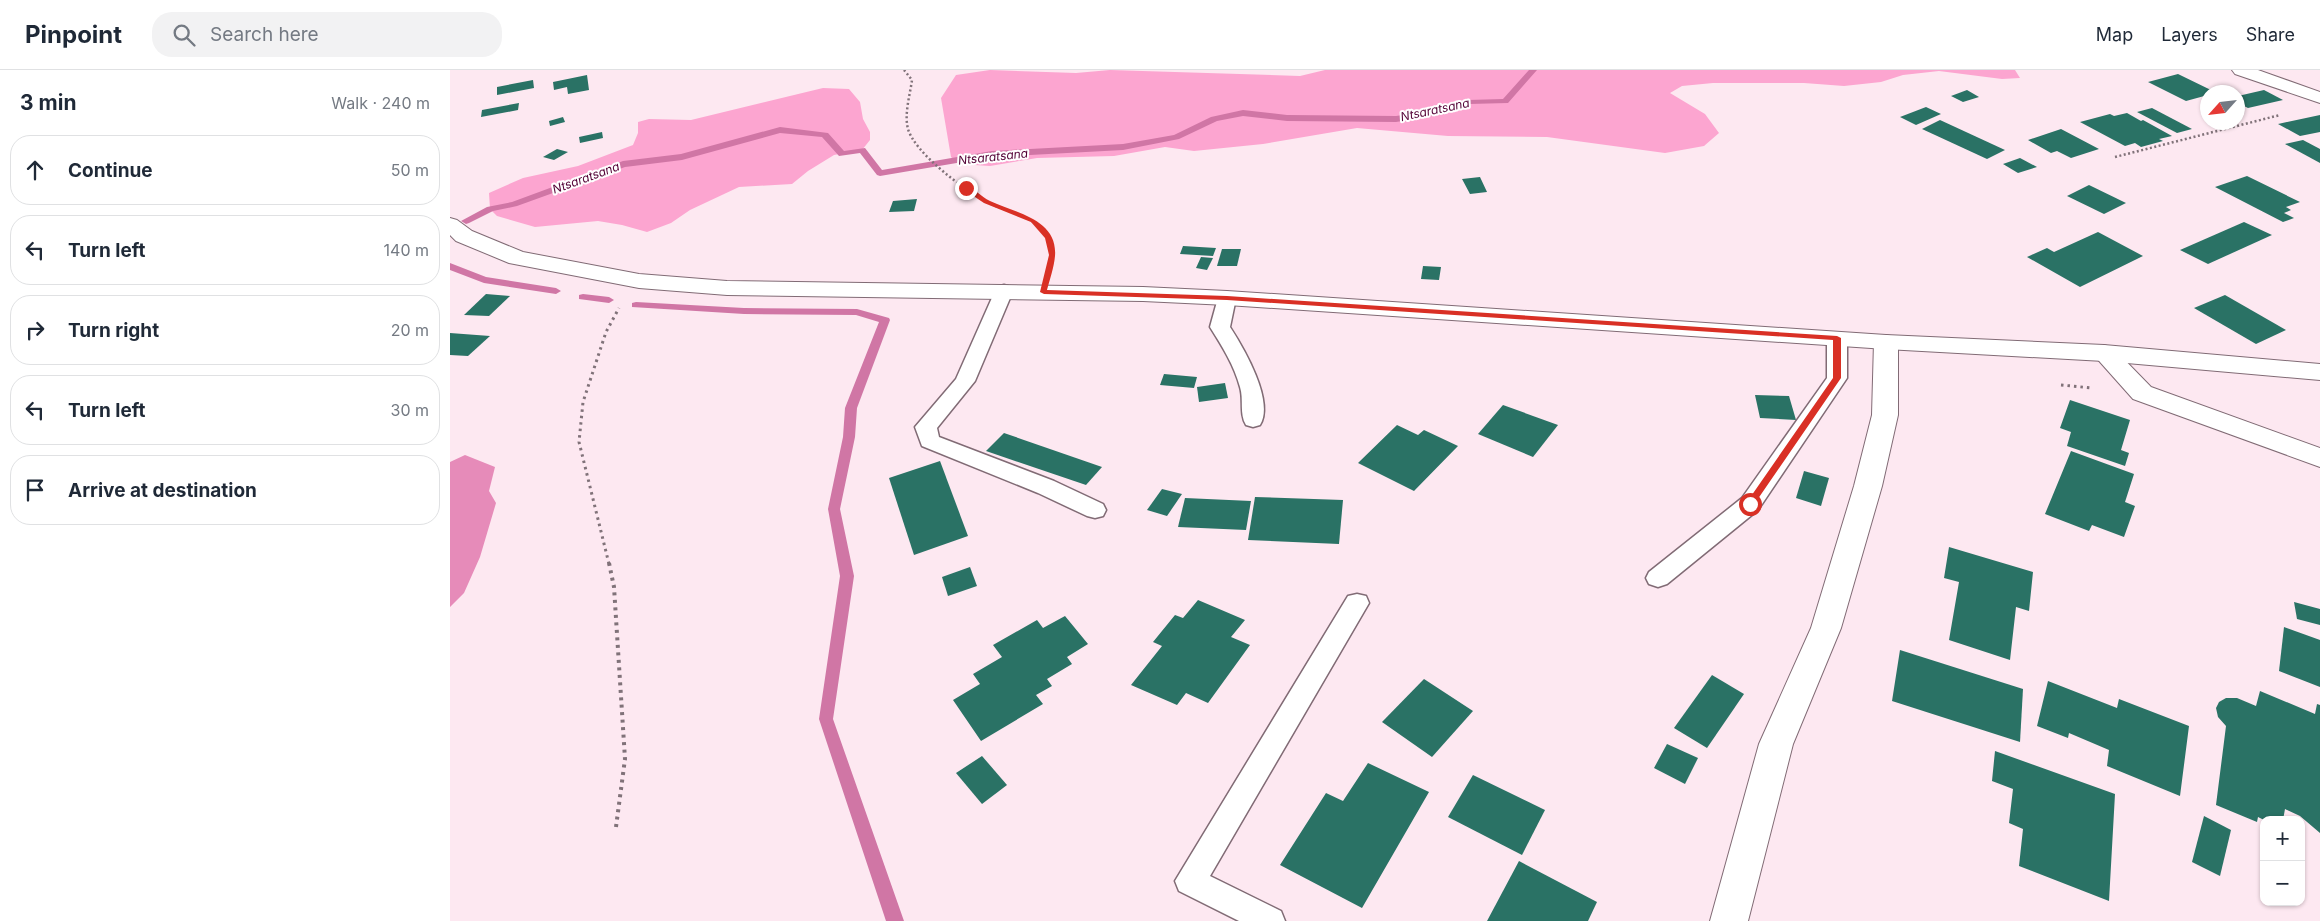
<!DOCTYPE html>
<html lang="en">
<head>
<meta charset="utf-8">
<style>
  :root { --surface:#fff; --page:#f2f2f3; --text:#1f2937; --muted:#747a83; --line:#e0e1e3 }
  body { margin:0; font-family:Inter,sans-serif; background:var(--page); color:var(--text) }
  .controls { position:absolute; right:15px; bottom:15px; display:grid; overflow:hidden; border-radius:10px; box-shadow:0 1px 4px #0004 }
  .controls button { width:45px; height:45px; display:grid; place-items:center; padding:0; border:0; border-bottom:1px solid var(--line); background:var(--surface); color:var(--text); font:25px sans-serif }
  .compass { position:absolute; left:1750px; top:15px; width:45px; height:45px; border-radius:50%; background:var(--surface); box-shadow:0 1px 4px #0004; rotate:243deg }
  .stop { position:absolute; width:15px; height:15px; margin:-11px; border:4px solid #d93025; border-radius:50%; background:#fff }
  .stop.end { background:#d93025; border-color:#fff; box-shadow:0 1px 5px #0008 }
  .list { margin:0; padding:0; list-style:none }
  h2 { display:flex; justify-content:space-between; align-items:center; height:65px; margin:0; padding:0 20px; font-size:21px }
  h2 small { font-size:16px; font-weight:400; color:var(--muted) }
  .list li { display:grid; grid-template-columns:32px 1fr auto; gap:15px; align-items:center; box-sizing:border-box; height:70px; margin:0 10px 10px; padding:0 10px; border:1px solid var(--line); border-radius:20px }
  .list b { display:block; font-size:19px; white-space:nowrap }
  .list em { font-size:16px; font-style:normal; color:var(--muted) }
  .icon { flex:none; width:28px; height:28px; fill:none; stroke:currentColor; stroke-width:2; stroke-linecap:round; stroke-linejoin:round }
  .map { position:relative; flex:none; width:1870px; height:851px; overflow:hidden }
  header { display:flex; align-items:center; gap:30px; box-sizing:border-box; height:70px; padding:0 25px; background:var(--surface); border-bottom:1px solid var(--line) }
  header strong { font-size:24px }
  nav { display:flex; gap:28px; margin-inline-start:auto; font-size:18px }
  .search { width:350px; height:45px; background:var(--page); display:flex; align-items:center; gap:12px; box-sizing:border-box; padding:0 18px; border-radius:20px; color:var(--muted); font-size:19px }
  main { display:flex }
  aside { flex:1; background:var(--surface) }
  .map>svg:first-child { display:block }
  .green { fill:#fca5d0 }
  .forest { fill:#e68bb9 }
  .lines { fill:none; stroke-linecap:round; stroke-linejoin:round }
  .stream { fill:#d076a5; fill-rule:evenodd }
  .building { fill:#2a7265 }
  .lane-casing { stroke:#816b75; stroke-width:3 }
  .street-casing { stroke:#816b75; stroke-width:2 }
  .secondary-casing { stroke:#816b75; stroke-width:2 }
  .path-far2 { stroke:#807279; stroke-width:2.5; stroke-dasharray:2 2.5; stroke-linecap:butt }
  .path-far1 { stroke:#807279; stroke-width:3; stroke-dasharray:2.5 4; stroke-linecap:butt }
  .path { stroke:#807279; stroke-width:4; stroke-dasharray:3 4.5; stroke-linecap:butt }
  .lane { fill:#fff; fill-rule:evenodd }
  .street { fill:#fff; fill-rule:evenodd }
  .secondary { fill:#fff; fill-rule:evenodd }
  .route { fill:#d93025 }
  .labels { text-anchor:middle; stroke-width:4; stroke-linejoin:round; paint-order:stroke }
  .far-water-label { font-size:12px; font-style:italic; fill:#520035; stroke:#fff }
</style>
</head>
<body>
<header>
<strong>Pinpoint</strong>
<div class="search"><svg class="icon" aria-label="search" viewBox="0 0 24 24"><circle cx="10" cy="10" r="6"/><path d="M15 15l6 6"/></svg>Search here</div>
<nav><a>Map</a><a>Layers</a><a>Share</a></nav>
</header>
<main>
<aside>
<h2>3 min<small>Walk · 240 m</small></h2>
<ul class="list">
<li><svg class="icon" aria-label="ahead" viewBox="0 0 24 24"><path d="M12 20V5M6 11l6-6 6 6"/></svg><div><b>Continue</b></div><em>50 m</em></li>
<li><svg class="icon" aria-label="left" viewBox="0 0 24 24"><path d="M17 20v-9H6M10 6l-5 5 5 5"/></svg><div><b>Turn left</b></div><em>140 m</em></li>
<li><svg class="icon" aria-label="right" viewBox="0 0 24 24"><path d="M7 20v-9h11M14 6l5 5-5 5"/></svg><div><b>Turn right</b></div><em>20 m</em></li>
<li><svg class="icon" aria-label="left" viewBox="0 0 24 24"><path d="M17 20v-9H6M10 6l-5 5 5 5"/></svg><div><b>Turn left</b></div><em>30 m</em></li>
<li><svg class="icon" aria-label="arrive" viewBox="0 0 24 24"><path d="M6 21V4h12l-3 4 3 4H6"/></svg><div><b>Arrive at destination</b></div></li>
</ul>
</aside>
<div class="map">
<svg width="1870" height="851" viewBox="0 0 1870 851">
  <rect width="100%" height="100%" fill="#fde8f1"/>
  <g class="green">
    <path d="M540 0 626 3 660 0 850 6 875 0H1565L1570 8 1552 9 1489 1 1453 5 1431 12 1394 16 1354 13H1263L1232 16 1220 23 1255 44 1269 63 1254 76 1215 83 1097 67 998 66 907 58 813 74 744 81 715 77 664 86 587 88 540 96 509 94 501 87 491 28 506 5Z"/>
    <path d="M373 18 399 19 410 32 413 49 420 62V70L412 80 384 85 358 101 342 114 289 117 240 140 221 153 197 162 172 155 148 151 85 157 47 146 40 139 39 123 73 108 128 96 183 75 188 63V52L199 49 241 50Z"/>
  </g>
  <path class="forest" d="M15 385 45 397 39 421 46 433 30 487 14 523 0 537V392Z"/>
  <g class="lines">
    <g class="stream">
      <path d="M1079 0H1087L1058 33 1019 34 988 45 946 52 837 51 793 46 767 51 729 69 673 80 542 87 430 106 427 105 410 83 389 86 372 67 330 63 232 90 175 97 67 136 43 141 19 153 16 154 11 151 37 137 62 132 173 91 231 84 330 57 378 63 394 81 415 78 432 100 542 81 673 74 724 65 761 47 793 40 837 45 946 46 987 40 1018 30 1053 29Z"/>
      <path d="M0 193 36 207 106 218 111 221 106 224 34 213 0 200Z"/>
      <path d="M133 224 159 227 164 230 159 233 129 229V225Z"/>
      <path d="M186 232 294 238 407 239 439 248 440 250 407 338 405 367 390 439 404 506 383 649 454 851H436L369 649 390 506 378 439 393 367 395 338 429 252 406 245 294 244 182 237V233Z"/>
    </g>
  </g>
  <g class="building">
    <path d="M1728 4 1765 22H1758V25L1736 31 1698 12Z"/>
    <path d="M137 5 139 20 118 24 117 17 104 20 103 12Z"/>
    <path d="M83 10 84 18 47 25V17Z"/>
    <path d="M1517 20 1529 27 1513 32 1501 26Z"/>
    <path d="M1814 20 1833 30 1798 38 1788 33V26Z"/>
    <path d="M69 33 68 40 31 47 32 40Z"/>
    <path d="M1476 37 1491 44 1466 55 1450 47Z"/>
    <path d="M1702 38 1742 59 1727 63 1687 42Z"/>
    <path d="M1677 43 1691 51 1693 50 1722 66 1709 69 1713 71 1691 77 1685 73 1675 76 1630 52 1660 44 1664 46Z"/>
    <path d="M1870 45V62L1850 66 1828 54Z"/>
    <path d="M113 47 115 52 100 56 99 51Z"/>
    <path d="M1490 50 1555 80 1537 89 1472 59Z"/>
    <path d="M1611 59 1649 79 1621 88 1607 81 1601 83 1578 70Z"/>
    <path d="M152 62 153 68 130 73 129 67Z"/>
    <path d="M1853 70 1870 79V93L1835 74Z"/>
    <path d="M107 79 118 82 104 90 93 87Z"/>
    <path d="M1570 88 1587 97 1568 103 1553 94Z"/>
    <path d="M1797 106 1850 132 1836 137 1841 140 1834 143 1844 148 1833 152 1765 117Z"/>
    <path d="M1030 107 1037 122 1020 124 1012 109Z"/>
    <path d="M1639 115 1676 133 1654 144 1617 126Z"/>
    <path d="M467 129 464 141 439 142 443 131Z"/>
    <path d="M1794 152 1822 165 1758 194 1730 180Z"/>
    <path d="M1648 162 1693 186 1630 217 1577 187 1597 178 1604 182Z"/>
    <path d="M733 176 766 178 763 186 730 184Z"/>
    <path d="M772 179H791L787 196H767Z"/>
    <path d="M751 187 763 188 757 200 746 198Z"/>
    <path d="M973 196 991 197 989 210 971 209Z"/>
    <path d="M36 224 60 226 39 246 14 245Z"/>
    <path d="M1775 225 1836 260 1806 274 1744 238Z"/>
    <path d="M0 263 40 266 18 286 0 285Z"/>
    <path d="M714 304 747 307 744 318 710 315Z"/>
    <path d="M775 313 778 328 749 332 747 317Z"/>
    <path d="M1305 325 1339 326 1346 350 1310 348Z"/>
    <path d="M1620 330 1680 350 1671 380 1679 383 1675 396 1617 376 1621 362 1610 358Z"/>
    <path d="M1053 335 1108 355 1083 387 1028 364Z"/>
    <path d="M947 355 968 365 974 360 1008 376 964 421 908 393Z"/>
    <path d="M554 363 652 397 636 415 536 381Z"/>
    <path d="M1621 381 1684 404 1675 432 1685 436 1674 467 1642 455 1639 461 1595 444Z"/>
    <path d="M490 391 518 466 464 485 439 408Z"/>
    <path d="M1354 401 1379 408 1371 436 1346 428Z"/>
    <path d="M712 419 732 424 717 446 697 440Z"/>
    <path d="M805 427 893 430 889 474 798 470Z"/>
    <path d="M735 428 801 431 796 460 728 457Z"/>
    <path d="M1499 477 1583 502 1579 541 1566 537 1560 590 1499 570 1509 512 1494 508Z"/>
    <path d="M520 497 527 516 498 526 492 507Z"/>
    <path d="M748 530 795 550 781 567 800 575 758 633 736 623 727 635 681 615 712 576 703 572 725 545 733 548Z"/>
    <path d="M1844 532 1870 539V555L1847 549Z"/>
    <path d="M615 546 638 574 617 587 622 594 597 609 602 616 586 625 593 634 531 671 503 630 530 614 523 604 552 587 543 575 587 550 593 558Z"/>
    <path d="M1834 557 1870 570V617L1829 601Z"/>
    <path d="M1450 580 1573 619 1570 672 1442 631Z"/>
    <path d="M1262 605 1294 624 1257 678 1224 658Z"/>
    <path d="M974 609 1023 641 982 687 932 652Z"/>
    <path d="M1598 611 1667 638 1669 629 1739 656 1730 726 1657 696 1659 680 1619 663 1618 668 1587 656Z"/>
    <path d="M1810 621 1865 644 1867 634 1870 635V763L1850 746 1835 739 1833 750H1814L1808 747 1807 752 1766 735 1776 656 1768 647 1766 638 1769 632 1776 628H1787L1806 636Z"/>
    <path d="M1217 674 1248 688 1235 714 1204 698Z"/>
    <path d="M1545 681 1665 724 1659 831 1569 796 1573 759 1559 753 1563 719 1542 711Z"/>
    <path d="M532 686 557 715 532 734 506 703Z"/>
    <path d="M918 693 979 722 912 838 830 795 876 723 893 731Z"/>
    <path d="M1023 705 1095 740 1072 785 998 747Z"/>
    <path d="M1754 746 1781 760 1770 806 1742 792Z"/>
    <path d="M1069 791 1147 832 1138 851H1037Z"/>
  </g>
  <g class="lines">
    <defs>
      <g id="lane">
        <path d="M554 215 561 217 563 221 525 311 487 358 489 367 604 411 653 434 656 440 653 446 645 448 637 446 588 423 472 376 465 357 506 309 545 221 547 217Z"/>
        <path d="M777 222 784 224 786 228 780 257C793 277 825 331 810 355L803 357 796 355C789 344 794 329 790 317 784 295 772 276 760 257L768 228 770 224Z"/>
        <path d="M1387 263 1394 265 1397 269V308L1308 440 1217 514 1208 517 1199 514 1196 508 1199 502 1292 428 1377 308V269L1380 265Z"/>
        <path d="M907 524 916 526 919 533 760 806 831 841 835 851H789L729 821 725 811 898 526Z"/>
      </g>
      <g id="street">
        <path d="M1782 0H1808L1870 22V33L1785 4Z"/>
        <path d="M1436 265 1444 267 1448 272V345L1432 416 1391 558 1343 674 1298 851H1260L1309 674 1361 558 1404 416 1422 345 1424 272 1428 267Z"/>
        <path d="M1654 275 1663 278 1701 317 1870 378V397L1683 329 1642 283 1645 278Z"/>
      </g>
      <path id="secondary" d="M0 148 7 150 22 161 73 182 189 204 277 211 693 217 777 221 1436 265 1654 275 1870 294V310L1654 291 1436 279 777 235 693 231 277 225 189 218 59 193 6 171 0 165Z"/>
    </defs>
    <use href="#lane" class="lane-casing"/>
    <use href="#street" class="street-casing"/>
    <use href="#secondary" class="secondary-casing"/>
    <g class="path-far2">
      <path d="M454 0 462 10C460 25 454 44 458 59 465 83 513 119 535 131 555 142 585 145 597 166 602 174 601 183 600 192"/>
      <path d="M1665 87 1830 45"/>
    </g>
    <g class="path-far1">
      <path d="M1611 315 1642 318"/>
      <path d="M159 494 129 372 133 332 156 262 169 238"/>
    </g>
    <path class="path" d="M159 493 164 517 175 689 166 757"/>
    <use href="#lane" class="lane"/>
    <use href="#street" class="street"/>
    <use href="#secondary" class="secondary"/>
  </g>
  <path class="route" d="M513 116C523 116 531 127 540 131 565 143 608 149 605 186 604 197 600 209 597 220L777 226 1387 266 1391 268V308L1303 436H1297V432L1383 308V270L777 230 594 224 590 222 599 185 595 168 581 152 534 133 513 119Z"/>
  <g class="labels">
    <g class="far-water-label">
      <text transform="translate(985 40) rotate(-12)" y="4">Ntsaratsana</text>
      <text transform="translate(543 87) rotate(-6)" y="4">Ntsaratsana</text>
      <text transform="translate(136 108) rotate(-20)" y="4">Ntsaratsana</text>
    </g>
  </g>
</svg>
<div class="controls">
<button>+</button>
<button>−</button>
</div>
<svg class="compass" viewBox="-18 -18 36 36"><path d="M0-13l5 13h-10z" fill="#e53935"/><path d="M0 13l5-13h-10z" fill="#747a83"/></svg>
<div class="stop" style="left:1300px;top:434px"></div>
<div class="stop end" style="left:516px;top:118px"></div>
</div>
</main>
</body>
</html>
